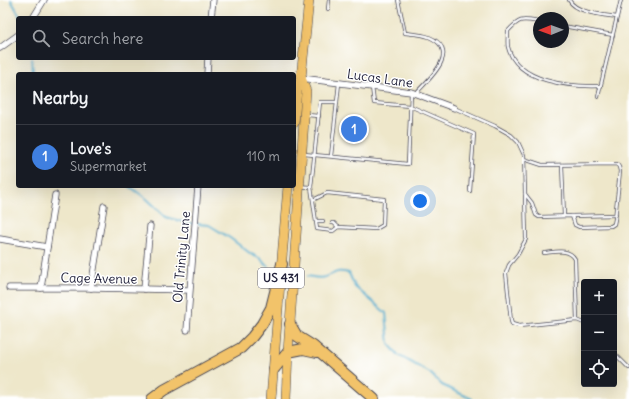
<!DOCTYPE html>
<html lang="en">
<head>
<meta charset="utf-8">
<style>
  :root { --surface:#171b24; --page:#242831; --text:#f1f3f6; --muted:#9ea1a6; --line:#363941; --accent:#1f6fb2 }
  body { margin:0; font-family:Delius,sans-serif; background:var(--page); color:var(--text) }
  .controls { position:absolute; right:12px; bottom:12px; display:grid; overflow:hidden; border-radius:4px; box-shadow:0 4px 16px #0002 }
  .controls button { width:36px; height:36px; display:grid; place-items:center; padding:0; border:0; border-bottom:1px solid var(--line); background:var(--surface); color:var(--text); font:20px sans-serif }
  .compass { position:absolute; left:533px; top:12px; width:36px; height:36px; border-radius:50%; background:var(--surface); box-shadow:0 4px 16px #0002; rotate:269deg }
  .you { position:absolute; left:420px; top:201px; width:14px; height:14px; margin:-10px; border:3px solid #fff; border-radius:50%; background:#1a73e8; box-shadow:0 0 0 6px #1a73e833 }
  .badge { display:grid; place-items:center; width:26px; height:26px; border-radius:50%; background:var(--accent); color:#fff; font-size:13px; font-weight:700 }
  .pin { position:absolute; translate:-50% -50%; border:2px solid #fff; box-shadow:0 1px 4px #0006 }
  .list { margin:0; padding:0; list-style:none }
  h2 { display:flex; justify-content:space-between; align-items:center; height:52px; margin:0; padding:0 16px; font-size:17px }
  h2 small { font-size:13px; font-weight:400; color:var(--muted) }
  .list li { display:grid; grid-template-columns:26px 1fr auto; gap:12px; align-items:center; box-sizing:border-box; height:64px; padding:0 16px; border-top:1px solid var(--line) }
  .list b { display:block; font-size:15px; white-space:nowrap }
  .list p { margin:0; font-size:13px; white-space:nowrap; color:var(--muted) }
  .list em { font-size:13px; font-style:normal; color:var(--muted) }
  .icon { flex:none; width:22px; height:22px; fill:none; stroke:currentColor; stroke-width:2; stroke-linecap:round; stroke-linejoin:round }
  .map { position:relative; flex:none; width:629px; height:399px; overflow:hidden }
  .search { position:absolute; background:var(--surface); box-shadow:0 4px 16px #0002; left:16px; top:16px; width:280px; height:44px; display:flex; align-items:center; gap:10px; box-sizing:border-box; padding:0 14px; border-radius:4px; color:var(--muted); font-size:15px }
  .panel { position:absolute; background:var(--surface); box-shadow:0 4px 16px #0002; left:16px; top:72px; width:280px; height:116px; border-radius:4px }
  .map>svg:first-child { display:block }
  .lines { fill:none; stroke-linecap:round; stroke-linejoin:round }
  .stream { stroke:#4fabcd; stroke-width:2 }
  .service-casing { stroke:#414050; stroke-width:4 }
  .minor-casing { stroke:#414050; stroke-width:7 }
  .primary-casing { stroke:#414050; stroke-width:10 }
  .motorway-casing { stroke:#414050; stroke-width:12 }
  .service { stroke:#fff; stroke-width:2.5 }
  .minor { stroke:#fff; stroke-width:5.5 }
  .primary { stroke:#f2c36a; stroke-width:9 }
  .motorway { stroke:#f2c36a; stroke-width:10 }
  .labels { text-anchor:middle; stroke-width:3; stroke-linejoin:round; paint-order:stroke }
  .shield { fill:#fff; stroke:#646476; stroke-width:1 }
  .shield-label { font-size:12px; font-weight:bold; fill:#22223b }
  .street-label { font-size:13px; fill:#22223b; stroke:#fff }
</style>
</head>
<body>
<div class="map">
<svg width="629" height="399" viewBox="0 0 629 399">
  <rect width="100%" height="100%" fill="#fff"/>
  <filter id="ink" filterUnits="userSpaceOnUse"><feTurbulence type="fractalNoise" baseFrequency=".025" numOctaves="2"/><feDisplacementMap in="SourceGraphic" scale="8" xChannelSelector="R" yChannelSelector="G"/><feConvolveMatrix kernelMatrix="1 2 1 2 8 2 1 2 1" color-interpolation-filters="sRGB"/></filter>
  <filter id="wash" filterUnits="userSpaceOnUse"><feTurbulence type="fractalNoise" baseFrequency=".012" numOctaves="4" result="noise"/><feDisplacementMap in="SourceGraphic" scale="16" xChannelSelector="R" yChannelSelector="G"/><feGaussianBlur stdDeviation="0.9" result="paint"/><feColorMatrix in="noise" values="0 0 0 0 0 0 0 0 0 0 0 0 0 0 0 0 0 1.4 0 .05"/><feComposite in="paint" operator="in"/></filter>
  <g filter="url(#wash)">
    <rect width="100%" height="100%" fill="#eee7ca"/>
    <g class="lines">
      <g class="stream">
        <path d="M11 0 21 18"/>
        <path d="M32 58 33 74"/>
        <path d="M129 186 147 199 166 217 187 223 209 225 230 238 251 254 261 259 264 263 268 266"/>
        <path d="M308 276C313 277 320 279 325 277 337 273 335 270 349 273L355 287 386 313 389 344 398 355 430 373 442 385 472 399"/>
      </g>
    </g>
  </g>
  <g filter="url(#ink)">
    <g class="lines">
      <defs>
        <g id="service">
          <path d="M398 0 405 33C412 34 422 34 429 37 462 51 429 79 416 93"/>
          <path d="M569 0C576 13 603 15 617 17"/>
          <path d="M328 9 329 0"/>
          <path d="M539 22C522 19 520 18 508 31 508 36 507 42 508 47 517 83 571 87 601 86"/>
          <path d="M563 26 613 35"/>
          <path d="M372 87 374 103 410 106 474 134 470 191"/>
          <path d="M598 97 621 0"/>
          <path d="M454 108 495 126 511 135 518 142 524 155 525 194 532 203 536 215 539 217 572 216 575 225 579 227 611 226 614 224 615 219 620 171 619 167 617 164 542 165 524 159"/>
          <path d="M307 115 319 116"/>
          <path d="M304 154 408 164 411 93"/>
          <path d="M331 156 337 102"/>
          <path d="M562 165 564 216"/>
          <path d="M292 186 311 187 320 102H337L339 83"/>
          <path d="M311 187 317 229 333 231 338 227 376 229 383 225 384 199 327 193 313 200"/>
          <path d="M525 194 526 239 518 254 509 265 506 273 511 321 512 324 519 326 577 320 584 323"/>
          <path d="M572 216 616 215"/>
          <path d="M316 221H323"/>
          <path d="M332 223H334L338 227"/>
          <path d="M544 253C555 252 569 248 575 259L577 320"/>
          <path d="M614 353 629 368"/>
        </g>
        <g id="minor">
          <path d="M33 18 44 0"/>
          <path d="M211 18 213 0"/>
          <path d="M0 48 18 35"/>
          <path d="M207 74 208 58"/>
          <path d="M301 78 411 92 454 108"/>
          <path d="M0 239 47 247"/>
          <path d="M9 288H95L189 290"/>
          <path d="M41 288 55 195"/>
          <path d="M91 288 104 206"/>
          <path d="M144 289 150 226"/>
          <path d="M187 330 198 186"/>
        </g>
        <g id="primary">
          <path d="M294 123 297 90 301 78 309 0"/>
          <path d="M281 270 288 186"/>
          <path d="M271 399 280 283"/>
          <path d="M286 399 288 352 306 91 301 78"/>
        </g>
        <g id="motorway">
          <path d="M290 324 297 336 313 346 374 399"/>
          <path d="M274 369 288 352 303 349 317 352"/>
          <path d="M152 399 164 390 241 348 252 337 262 324 271 308 282 264"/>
        </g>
      </defs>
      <use href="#service" class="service-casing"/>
      <use href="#minor" class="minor-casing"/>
      <use href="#primary" class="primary-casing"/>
      <use href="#motorway" class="motorway-casing"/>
      <use href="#service" class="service"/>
      <use href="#minor" class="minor"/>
      <use href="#primary" class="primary"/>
      <use href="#motorway" class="motorway"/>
    </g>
  </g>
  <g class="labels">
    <rect class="shield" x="258" y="268" width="46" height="20" rx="3"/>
    <g class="shield-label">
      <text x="281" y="282">US 431</text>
    </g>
    <g class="street-label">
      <text transform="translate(380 78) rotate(8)" y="5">Lucas Lane</text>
      <text transform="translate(181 257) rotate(-85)" y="5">Old Trinity Lane</text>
      <text transform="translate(99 278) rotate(1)" y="5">Cage Avenue</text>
    </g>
  </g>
</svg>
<div class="controls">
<button>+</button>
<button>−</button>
<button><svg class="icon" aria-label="locate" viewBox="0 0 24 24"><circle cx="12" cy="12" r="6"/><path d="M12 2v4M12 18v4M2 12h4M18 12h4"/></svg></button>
</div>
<svg class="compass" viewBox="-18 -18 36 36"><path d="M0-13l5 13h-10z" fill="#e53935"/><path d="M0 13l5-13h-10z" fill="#9ea1a6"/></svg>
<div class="you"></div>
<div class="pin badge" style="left:354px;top:129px;background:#3f7fe0">1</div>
<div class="search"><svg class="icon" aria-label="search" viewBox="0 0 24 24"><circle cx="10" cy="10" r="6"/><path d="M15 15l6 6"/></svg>Search here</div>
<section class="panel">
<h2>Nearby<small></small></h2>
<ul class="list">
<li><span class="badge" style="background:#3f7fe0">1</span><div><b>Love's</b><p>Supermarket</p></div><em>110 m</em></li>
</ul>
</section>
</div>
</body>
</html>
